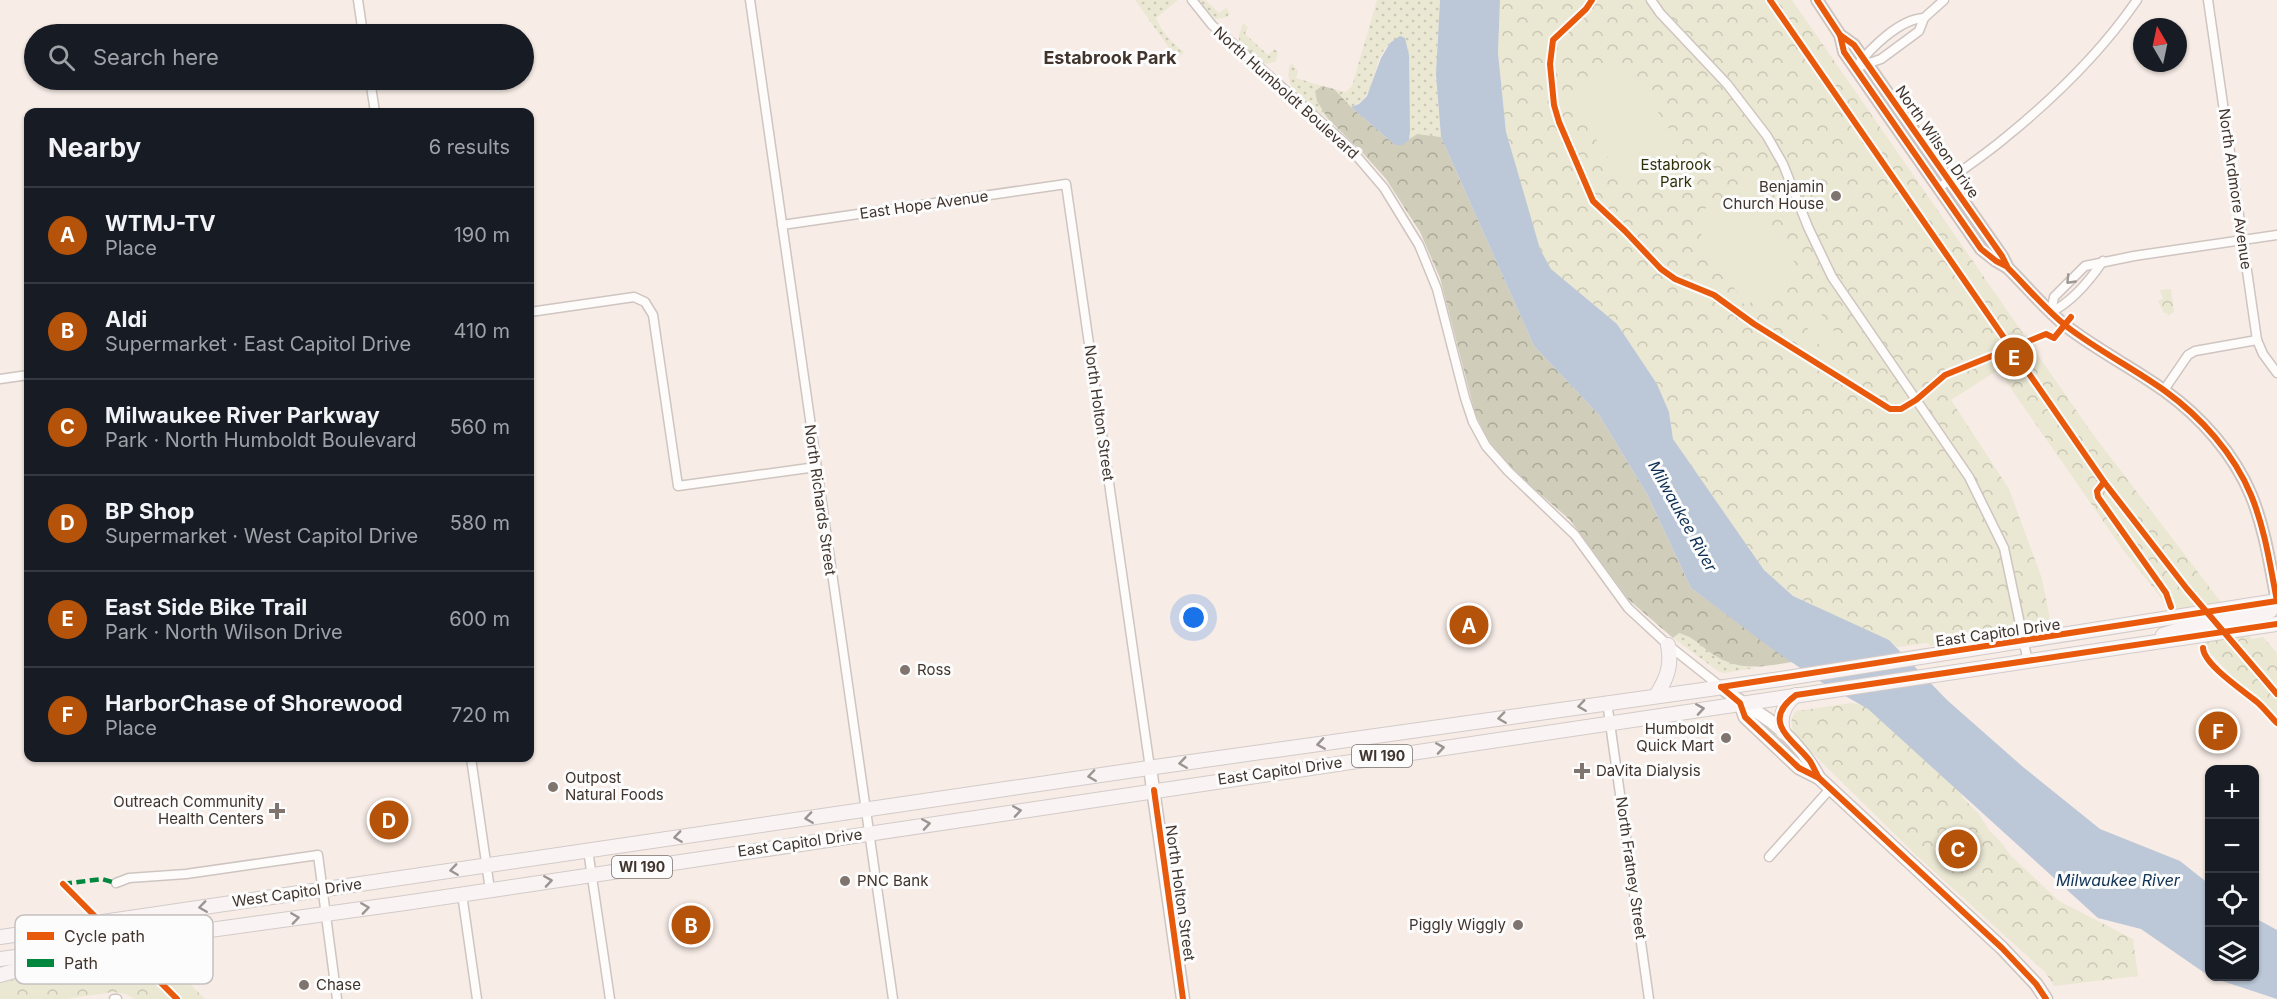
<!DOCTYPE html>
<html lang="en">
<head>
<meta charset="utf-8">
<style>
  :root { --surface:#171b24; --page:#20242c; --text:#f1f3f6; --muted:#9ea1a6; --line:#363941; --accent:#b45309 }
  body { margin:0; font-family:Inter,sans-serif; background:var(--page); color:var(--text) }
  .controls { position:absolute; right:18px; bottom:18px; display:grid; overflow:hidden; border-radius:12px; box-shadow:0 2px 4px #0004 }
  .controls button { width:54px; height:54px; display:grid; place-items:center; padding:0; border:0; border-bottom:2px solid var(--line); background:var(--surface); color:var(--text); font:30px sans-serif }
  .compass { position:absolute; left:2133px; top:18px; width:54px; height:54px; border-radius:50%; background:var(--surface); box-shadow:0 2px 4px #0004; rotate:351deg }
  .you { position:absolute; left:1194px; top:618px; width:21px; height:21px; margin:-15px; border:4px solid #fff; border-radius:50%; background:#1a73e8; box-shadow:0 0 0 9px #1a73e833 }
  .badge { display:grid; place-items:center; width:39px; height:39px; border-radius:50%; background:var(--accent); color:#fff; font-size:20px; font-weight:700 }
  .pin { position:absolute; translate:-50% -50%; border:3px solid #fff; box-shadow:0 2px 6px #0006 }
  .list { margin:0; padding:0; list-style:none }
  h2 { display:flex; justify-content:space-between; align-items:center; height:78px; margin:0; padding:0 24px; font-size:26px }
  h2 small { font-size:20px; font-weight:400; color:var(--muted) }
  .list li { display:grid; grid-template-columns:39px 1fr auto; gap:18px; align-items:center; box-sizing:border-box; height:96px; padding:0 24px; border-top:2px solid var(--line) }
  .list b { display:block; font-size:22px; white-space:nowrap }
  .list p { margin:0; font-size:20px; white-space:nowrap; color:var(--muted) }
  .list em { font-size:20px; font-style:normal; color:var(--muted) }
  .icon { flex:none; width:33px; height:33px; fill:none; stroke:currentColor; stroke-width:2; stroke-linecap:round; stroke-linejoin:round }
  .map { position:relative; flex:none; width:2277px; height:999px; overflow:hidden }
  .search { position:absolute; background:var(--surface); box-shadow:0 2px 4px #0004; left:24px; top:24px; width:510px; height:66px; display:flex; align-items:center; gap:15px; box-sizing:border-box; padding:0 21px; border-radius:33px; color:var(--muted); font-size:22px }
  .panel { position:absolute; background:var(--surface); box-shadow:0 2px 4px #0004; left:24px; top:108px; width:510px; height:654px; border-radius:12px }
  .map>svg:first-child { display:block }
  .grass { fill:url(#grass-dots) }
  .forest { fill:url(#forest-crowns) }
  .park { fill:url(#park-crowns) }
  .pitch { fill:#eae7d3 }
  .water { fill:#bcc8d8 }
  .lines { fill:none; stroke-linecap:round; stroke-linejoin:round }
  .minor-casing { stroke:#cfc5c0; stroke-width:11 }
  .tertiary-casing { stroke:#cfc5c0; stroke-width:14 }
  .secondary-casing { stroke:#cfc5c0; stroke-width:15 }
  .primary-casing { stroke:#d2cbc8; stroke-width:16 }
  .minor { stroke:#fefcfb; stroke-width:8 }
  .tertiary { stroke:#fefcfb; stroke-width:10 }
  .secondary { stroke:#fefcfb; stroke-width:12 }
  .primary { stroke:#f9f3f3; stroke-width:14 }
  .quiet { stroke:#00873e; stroke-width:4.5; stroke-dasharray:9 4.5; stroke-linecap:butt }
  .cycleway-casing { stroke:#fcfcfc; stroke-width:10 }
  .cycleway { stroke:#e8590c; stroke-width:6 }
  .oneway { stroke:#9f9894 }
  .oneway2 { stroke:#9c9490 }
  .poi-dot { fill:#80746e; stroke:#fcfcfc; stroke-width:2 }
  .labels { text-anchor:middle; stroke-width:6; stroke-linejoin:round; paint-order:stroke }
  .shield { fill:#fcfcfc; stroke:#78706b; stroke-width:1.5 }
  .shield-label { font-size:14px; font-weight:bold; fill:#40342d }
  .street-label { font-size:15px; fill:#40342d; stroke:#fcfcfc }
  .park-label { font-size:15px; fill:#2f3109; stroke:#fcfcfc }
  .poi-label { font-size:15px; fill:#40342d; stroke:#fcfcfc; text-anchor:start }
  .water-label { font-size:16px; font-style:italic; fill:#0e3053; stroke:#fcfcfc }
  .quarter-label { font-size:18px; font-weight:bold; fill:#40342d; stroke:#fcfcfc }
  .key { fill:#fcfcfc; stroke:#c4c0be; stroke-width:1.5 }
  .key-label { font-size:16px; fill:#40342d }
</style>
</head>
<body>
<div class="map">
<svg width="2277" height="999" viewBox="0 0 2277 999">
  <defs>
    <pattern id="grass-dots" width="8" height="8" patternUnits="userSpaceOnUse" patternTransform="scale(1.5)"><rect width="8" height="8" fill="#eae7d3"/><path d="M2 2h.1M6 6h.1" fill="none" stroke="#cac7b5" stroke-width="1.8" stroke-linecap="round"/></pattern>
    <pattern id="forest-crowns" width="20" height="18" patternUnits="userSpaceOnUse" patternTransform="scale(1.5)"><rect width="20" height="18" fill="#d0ceba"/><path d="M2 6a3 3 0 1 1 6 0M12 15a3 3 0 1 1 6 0" fill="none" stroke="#aaa898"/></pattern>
    <pattern id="park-crowns" width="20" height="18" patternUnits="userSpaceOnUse" patternTransform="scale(1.5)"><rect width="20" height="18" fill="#eae7d3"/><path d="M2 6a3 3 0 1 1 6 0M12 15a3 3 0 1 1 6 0" fill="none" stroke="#cac7b5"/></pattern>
  </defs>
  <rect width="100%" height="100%" fill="#f7ece6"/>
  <g class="grass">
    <path d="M1135 0H1178L1156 18C1162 32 1172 43 1184 52L1177 59Z"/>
    <path d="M1199 0H1205L1219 13 1226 8 1230 13 1227 17 1215 19Z"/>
    <path d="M1377 0H1440L1436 74 1441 137 1417 134 1409 140V55L1405 38C1401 39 1394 40 1391 43 1370 57 1380 97 1351 107L1334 89 1346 92 1352 86Z"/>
    <path d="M1243 23 1248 27 1245 34 1268 55 1274 49 1278 52 1276 61 1267 64 1258 60 1239 43V35Z"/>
    <path d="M1292 64 1298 71 1296 78 1322 86 1315 91 1317 101 1328 119C1310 105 1282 91 1290 65Z"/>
    <path d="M1679 633C1695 638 1698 644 1711 653 1725 663 1738 666 1755 668L1724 673 1718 671 1673 638Z"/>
  </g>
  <path class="forest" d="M1322 86 1334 89 1351 107 1395 145 1402 144 1417 134 1441 137 1534 346 1599 415 1647 494 1691 588 1792 662C1761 667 1738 672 1711 653 1698 644 1695 638 1679 633L1673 638 1629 600 1570 520 1521 477 1497 452 1486 436 1475 413 1440 278 1420 232 1386 179 1361 151 1328 119 1317 101 1315 91Z"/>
  <g class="park">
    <path d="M1500 0H1792L2092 433 2217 597 2252 639 2263 637 2277 653V726L2166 604 2124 551 1998 370 1951 400 2009 489 2042 579 2052 629 1931 646 1927 643 1897 647 1888 640 1793 596 1764 570 1673 439 1669 412 1657 384 1617 324 1551 269 1540 249 1530 222 1506 132 1498 53Z"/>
    <path d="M2171 289 2174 312 2168 316 2167 313H2164L2158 301 2163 299 2160 290Z"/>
    <path d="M1852 703 1865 706 1909 746 1954 779 1963 798 1979 814 1989 830 2002 843 2011 856 2059 901 2133 939 2138 976 2054 986 2045 972 1916 855 1796 737C1791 727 1789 720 1796 711Z"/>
    <path d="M159 948 162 956 205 999H135L126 994 113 992 66 999H0V980L82 956 102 952Z"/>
  </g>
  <g class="pitch">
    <path d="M1625 62 1683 150 1628 188 1569 98Z"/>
    <path d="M1747 184 1801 273 1745 306 1691 217Z"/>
    <path d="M1819 311 1839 338 1823 350 1803 322Z"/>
  </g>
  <g class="water">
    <path d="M1440 0H1500L1498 53 1506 132 1540 249 1551 269 1617 324 1657 384 1669 412 1673 439 1764 570 1793 596 1889 640 1947 700 2023 767 2100 829 2180 861 2209 884V976L2141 929 2098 918 1868 709 1821 682 1775 651 1691 588 1647 494 1599 415 1534 346 1441 137 1436 74Z"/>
    <path d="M1400 36 1405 38 1409 55 1410 131 1409 140 1402 145H1395L1351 107 1359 104 1367 96 1381 58 1390 43Z"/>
    <path d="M2255 918 2277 930V999L2210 977 2254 976Z"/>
  </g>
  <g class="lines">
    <defs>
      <g id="minor">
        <path d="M358 0 363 34"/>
        <path d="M750 0 893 999"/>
        <path d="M1192 0 1212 25 1348 146 1384 188 1419 245 1437 289 1465 398 1473 422 1486 446 1508 471 1575 535 1628 608 1668 645 1721 687"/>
        <path d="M1651 0 1660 13 1727 84 1767 136 1783 164 1808 227 1832 277 1969 477 2004 548 2028 662"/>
        <path d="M2208 0 2257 340 2263 354 2277 373"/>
        <path d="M1924 18 1919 31 1881 59 1855 68C1870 49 1899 19 1924 18Z"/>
        <path d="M1924 18 1944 0"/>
        <path d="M370 80 375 112"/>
        <path d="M1939 188C1961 170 1985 155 2006 137 2054 98 2102 51 2137 0"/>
        <path d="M782 225 1066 184 1150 768"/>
        <path d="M530 312 634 297 645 302 653 315 678 486 816 467"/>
        <path d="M2051 312 2054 297 2085 266 2134 256 2277 235"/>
        <path d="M2051 312C2072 302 2090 280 2103 261"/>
        <path d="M0 379 28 375"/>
        <path d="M2164 390 2188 355 2195 351 2257 340"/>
        <path d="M1607 702 1649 999"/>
        <path d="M471 758 490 890"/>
        <path d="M588 850 610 999"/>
        <path d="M1769 857 1830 789"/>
        <path d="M116 883 129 878 186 874 318 855 337 999"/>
        <path d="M462 894 477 999"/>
        <path d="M114 999H117"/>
      </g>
      <g id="tertiary">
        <path d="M1817 0 1840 35 1844 52 1981 249 1996 261 2008 268"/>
        <path d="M1840 35 1854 45 2002 256 2008 268C2027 287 2045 309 2066 326 2097 350 2133 368 2165 391 2201 417 2234 454 2251 495 2265 529 2270 565 2277 601"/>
      </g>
      <g id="secondary">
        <path d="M1721 687C1734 698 1746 705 1760 714 1784 729 1806 753 1819 778"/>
        <path d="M1740 703 1745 717 1799 768 1819 778 2002 948 2036 984 2046 999"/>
        <path d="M1150 768 1183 999"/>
      </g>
      <g id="primary">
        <path d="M2163 635 2189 627 2260 615 2270 611 2277 601"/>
        <path d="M1656 696C1667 678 1672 666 1668 645"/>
        <path d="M1783 732C1779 717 1783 705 1796 695"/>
        <path d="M0 937 1162 766 1781 679 2277 601"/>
        <path d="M0 959 405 903 2277 624"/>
        <path d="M0 975 64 957"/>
      </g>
    </defs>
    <use href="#minor" class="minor-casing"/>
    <use href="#tertiary" class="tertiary-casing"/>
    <use href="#secondary" class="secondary-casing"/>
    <use href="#primary" class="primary-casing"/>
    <use href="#minor" class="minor"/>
    <use href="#tertiary" class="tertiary"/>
    <use href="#secondary" class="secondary"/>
    <use href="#primary" class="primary"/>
    <path class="quiet" d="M63 884 102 879 116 883"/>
    <defs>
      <g id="cycleway">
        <path d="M1592 0 1586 9 1553 40 1550 64 1554 105 1559 122 1593 201 1625 231 1661 269 1675 279 1714 295 1754 324 1890 409H1901L1916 400 1945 375 2046 334 2054 338 2071 317"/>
        <path d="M1770 0 2104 482 2187 589 2277 694"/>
        <path d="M1817 0 1840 35 1844 52 1981 249 1996 261 2006 266"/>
        <path d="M1840 35 1854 45 2002 256 2008 268C2027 287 2045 309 2066 326 2097 350 2133 368 2165 391 2201 417 2234 454 2251 495 2265 529 2270 565 2277 601"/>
        <path d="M2104 482 2097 491 2098 497 2166 593 2171 607"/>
        <path d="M2203 648C2204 665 2244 691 2257 702 2264 708 2270 716 2277 723"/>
        <path d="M1721 687 2277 601"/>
        <path d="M1721 687 1740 703 1745 717 1799 768 1819 778 2002 948 2036 984 2046 999"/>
        <path d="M1819 778C1816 773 1813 766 1810 761 1794 740 1759 722 1796 695L2277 624"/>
        <path d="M1154 790 1183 999"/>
        <path d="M63 884 177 999"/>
      </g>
    </defs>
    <use href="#cycleway" class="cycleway-casing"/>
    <use href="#cycleway" class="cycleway"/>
  </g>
  <defs><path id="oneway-chevron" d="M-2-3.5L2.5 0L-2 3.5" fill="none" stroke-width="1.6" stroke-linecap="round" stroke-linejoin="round" transform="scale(1.5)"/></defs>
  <use class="oneway" href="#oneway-chevron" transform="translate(2070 280) rotate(134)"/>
  <g class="oneway2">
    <use href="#oneway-chevron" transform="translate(1582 706) rotate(172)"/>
    <use href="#oneway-chevron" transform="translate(1700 709) rotate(-9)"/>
    <use href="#oneway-chevron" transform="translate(1502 718) rotate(172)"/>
    <use href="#oneway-chevron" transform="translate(1321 744) rotate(171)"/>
    <use href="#oneway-chevron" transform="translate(1440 748) rotate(-9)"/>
    <use href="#oneway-chevron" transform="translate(1183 763) rotate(172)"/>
    <use href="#oneway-chevron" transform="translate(1092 776) rotate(172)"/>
    <use href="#oneway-chevron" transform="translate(1017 811) rotate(-9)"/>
    <use href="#oneway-chevron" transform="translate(809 818) rotate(172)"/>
    <use href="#oneway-chevron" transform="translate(926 824) rotate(-9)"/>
    <use href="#oneway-chevron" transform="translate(678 837) rotate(172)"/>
    <use href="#oneway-chevron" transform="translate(454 870) rotate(172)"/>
    <use href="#oneway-chevron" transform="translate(548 881) rotate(-9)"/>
    <use href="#oneway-chevron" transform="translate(203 907) rotate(172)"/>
    <use href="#oneway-chevron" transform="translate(365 908) rotate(-8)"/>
    <use href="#oneway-chevron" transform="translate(295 918) rotate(-8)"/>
  </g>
  <g class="poi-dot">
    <circle cx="1836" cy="196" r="6"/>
    <circle cx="905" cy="670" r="6"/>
    <circle cx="1726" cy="738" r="6"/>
    <path d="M1579 762h6v6h6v6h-6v6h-6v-6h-6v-6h6z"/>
    <circle cx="553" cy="787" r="6"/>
    <path d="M274 802h6v6h6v6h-6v6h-6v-6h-6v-6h6z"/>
    <circle cx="845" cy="881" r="6"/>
    <circle cx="1518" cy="925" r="6"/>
    <circle cx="304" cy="985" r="6"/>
  </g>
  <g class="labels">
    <g class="shield">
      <rect x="1352" y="745" width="60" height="22" rx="4.5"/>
      <rect x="612" y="856" width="60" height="22" rx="4.5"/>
    </g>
    <g class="shield-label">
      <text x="1382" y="761">WI 190</text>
      <text x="642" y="872">WI 190</text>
    </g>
    <g class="street-label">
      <text transform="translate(1286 93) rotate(42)" y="5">North Humboldt Boulevard</text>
      <text transform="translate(1937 142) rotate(55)" y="5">North Wilson Drive</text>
      <text transform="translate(2235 189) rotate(82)" y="5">North Ardmore Avenue</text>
      <text transform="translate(924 205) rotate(-8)" y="5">East Hope Avenue</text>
      <text transform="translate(1099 413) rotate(82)" y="5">North Holton Street</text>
      <text transform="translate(820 500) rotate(82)" y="5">North Richards Street</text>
      <text transform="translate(1998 633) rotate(-8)" y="5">East Capitol Drive</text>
      <text transform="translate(1280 771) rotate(-8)" y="5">East Capitol Drive</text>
      <text transform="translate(800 843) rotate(-8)" y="5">East Capitol Drive</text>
      <text transform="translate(1631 868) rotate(82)" y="5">North Fratney Street</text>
      <text transform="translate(297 893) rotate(-8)" y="5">West Capitol Drive</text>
      <text transform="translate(1180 893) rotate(82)" y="5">North Holton Street</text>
    </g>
    <g class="park-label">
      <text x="1676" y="170">Estabrook<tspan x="1676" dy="17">Park</tspan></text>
    </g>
    <g class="poi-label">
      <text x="1824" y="192" text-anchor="end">Benjamin<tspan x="1824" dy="17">Church House</tspan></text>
      <text x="917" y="675">Ross</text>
      <text x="1714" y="734" text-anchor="end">Humboldt<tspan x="1714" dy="17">Quick Mart</tspan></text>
      <text x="1596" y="776">DaVita Dialysis</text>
      <text x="565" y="783">Outpost<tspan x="565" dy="17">Natural Foods</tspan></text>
      <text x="264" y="807" text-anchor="end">Outreach Community<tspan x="264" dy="17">Health Centers</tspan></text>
      <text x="857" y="886">PNC Bank</text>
      <text x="1506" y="930" text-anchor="end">Piggly Wiggly</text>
      <text x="316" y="990">Chase</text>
    </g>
    <g class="water-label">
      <text transform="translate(1683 516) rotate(61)" y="6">Milwaukee River</text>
      <text x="2118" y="886">Milwaukee River</text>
    </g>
    <g class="quarter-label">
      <text x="1110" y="64">Estabrook Park</text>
    </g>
  </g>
  <rect x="15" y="915" width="198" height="69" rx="9" class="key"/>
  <rect x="27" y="932" width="27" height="8" fill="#e8590c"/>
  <rect x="27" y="959" width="27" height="8" fill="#00873e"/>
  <g class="key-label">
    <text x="64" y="942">Cycle path</text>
    <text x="64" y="969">Path</text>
  </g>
</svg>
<div class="controls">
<button>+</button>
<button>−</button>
<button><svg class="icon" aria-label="locate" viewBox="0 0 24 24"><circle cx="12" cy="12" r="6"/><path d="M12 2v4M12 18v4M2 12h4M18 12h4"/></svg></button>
<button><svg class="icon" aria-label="layers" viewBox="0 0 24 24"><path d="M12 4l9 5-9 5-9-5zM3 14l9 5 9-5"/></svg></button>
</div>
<svg class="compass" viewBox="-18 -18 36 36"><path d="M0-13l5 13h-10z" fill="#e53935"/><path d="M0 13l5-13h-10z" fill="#9ea1a6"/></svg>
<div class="you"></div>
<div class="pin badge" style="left:1469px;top:625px">A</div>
<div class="pin badge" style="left:691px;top:925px">B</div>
<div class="pin badge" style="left:1958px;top:849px">C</div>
<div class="pin badge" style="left:389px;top:820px">D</div>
<div class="pin badge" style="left:2014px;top:357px">E</div>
<div class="pin badge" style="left:2218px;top:731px">F</div>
<div class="search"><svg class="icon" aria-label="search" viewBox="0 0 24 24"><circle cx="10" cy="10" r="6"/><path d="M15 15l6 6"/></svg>Search here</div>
<section class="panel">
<h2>Nearby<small>6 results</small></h2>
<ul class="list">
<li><span class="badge">A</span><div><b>WTMJ-TV</b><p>Place</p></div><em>190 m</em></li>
<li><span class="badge">B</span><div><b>Aldi</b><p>Supermarket · East Capitol Drive</p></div><em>410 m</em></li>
<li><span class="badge">C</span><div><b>Milwaukee River Parkway</b><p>Park · North Humboldt Boulevard</p></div><em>560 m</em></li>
<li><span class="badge">D</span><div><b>BP Shop</b><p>Supermarket · West Capitol Drive</p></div><em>580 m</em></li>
<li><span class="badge">E</span><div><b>East Side Bike Trail</b><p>Park · North Wilson Drive</p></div><em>600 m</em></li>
<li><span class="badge">F</span><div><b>HarborChase of Shorewood</b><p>Place</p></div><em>720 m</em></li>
</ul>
</section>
</div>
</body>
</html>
